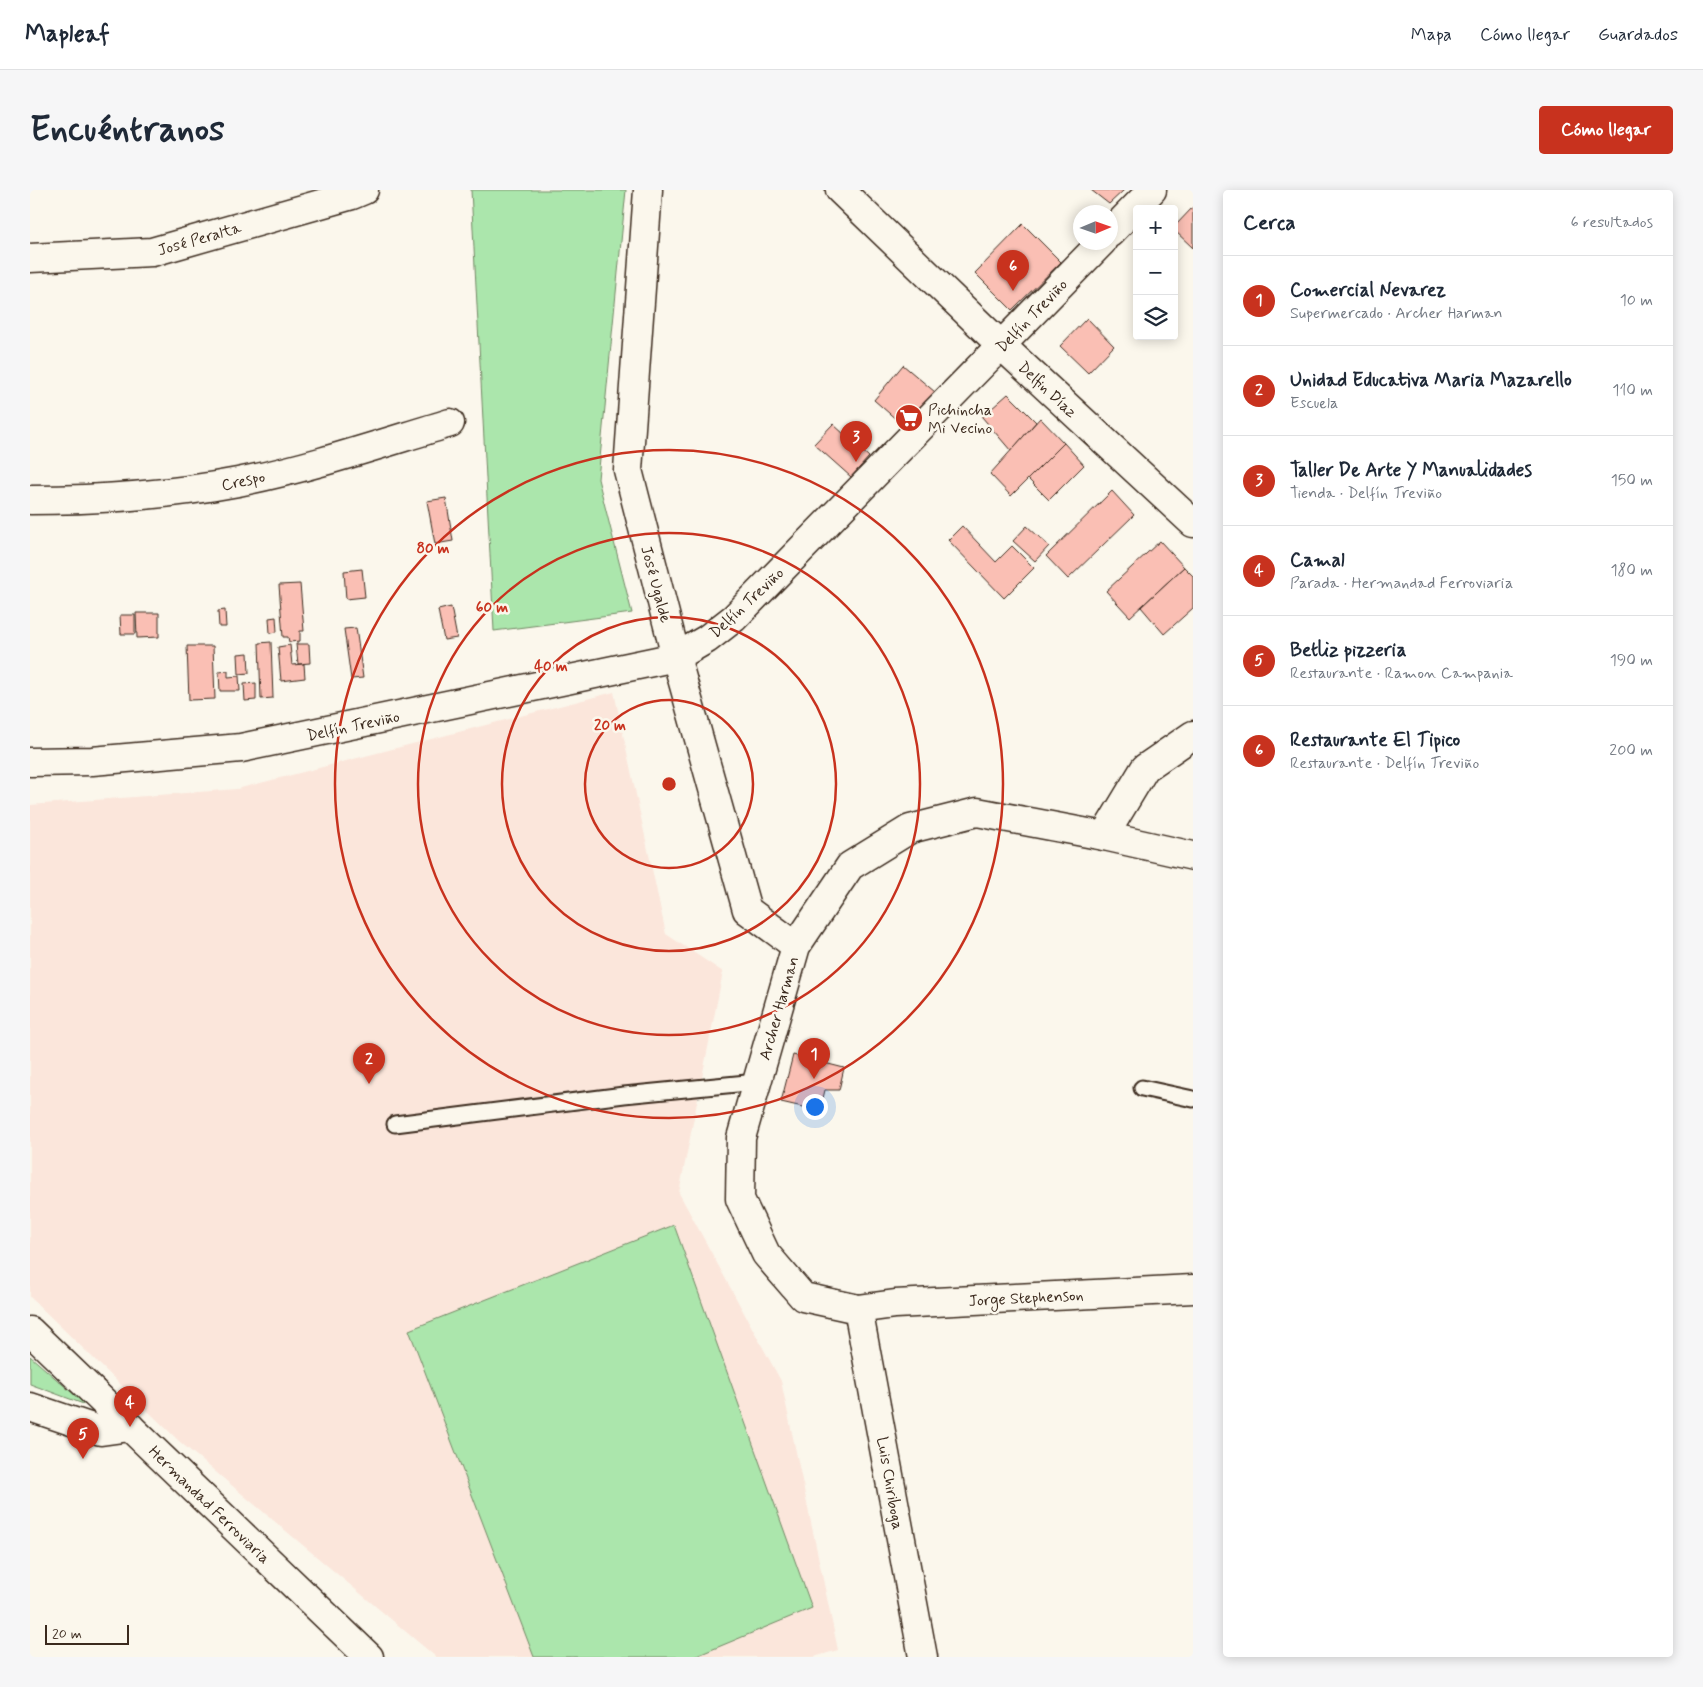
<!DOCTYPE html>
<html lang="es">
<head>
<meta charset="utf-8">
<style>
  :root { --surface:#fff; --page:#f6f6f7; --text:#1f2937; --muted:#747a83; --line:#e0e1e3; --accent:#c8321e }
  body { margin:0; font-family:Mynerve,sans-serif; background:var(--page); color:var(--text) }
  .controls { position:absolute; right:15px; top:15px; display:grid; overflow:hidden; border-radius:5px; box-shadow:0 2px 12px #0003 }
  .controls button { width:45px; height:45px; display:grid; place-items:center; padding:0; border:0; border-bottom:1px solid var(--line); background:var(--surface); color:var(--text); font:25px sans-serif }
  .compass { position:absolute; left:1043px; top:15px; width:45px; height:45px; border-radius:50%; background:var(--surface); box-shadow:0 2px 12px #0003; rotate:88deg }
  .scale { position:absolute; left:15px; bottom:12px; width:84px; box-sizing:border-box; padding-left:5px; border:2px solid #3b2a1e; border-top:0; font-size:14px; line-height:18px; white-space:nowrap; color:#3b2a1e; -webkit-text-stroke:4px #fbf7ec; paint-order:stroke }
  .you { position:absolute; left:784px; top:916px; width:18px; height:18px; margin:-12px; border:4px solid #fff; border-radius:50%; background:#1a73e8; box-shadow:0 0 0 8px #1a73e833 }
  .badge { display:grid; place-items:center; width:32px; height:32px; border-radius:50%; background:var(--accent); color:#fff; font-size:16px; font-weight:700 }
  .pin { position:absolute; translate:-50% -41px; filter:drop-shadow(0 1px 2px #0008) }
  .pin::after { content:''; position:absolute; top:26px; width:18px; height:15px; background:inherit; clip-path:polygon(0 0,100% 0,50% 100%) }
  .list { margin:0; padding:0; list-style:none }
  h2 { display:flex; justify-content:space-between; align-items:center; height:65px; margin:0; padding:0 20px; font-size:21px }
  h2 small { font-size:16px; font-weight:400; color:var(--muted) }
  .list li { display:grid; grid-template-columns:32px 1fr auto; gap:15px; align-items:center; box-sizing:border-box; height:90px; padding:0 20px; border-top:1px solid var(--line) }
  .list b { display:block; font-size:19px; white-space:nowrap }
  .list p { margin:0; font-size:16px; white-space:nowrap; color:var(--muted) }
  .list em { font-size:16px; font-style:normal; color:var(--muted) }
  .icon { flex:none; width:28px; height:28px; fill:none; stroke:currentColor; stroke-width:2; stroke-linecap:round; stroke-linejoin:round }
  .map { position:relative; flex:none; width:1163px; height:1467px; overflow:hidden; border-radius:5px }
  header { display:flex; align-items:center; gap:30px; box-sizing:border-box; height:70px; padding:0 25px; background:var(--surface); border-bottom:1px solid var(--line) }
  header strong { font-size:24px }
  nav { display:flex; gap:28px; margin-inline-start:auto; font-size:18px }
  .intro { display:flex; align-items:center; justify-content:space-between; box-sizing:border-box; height:120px; padding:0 30px }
  h1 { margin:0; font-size:35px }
  .button { padding:12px 22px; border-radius:5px; background:var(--accent); color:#fff; font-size:18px; font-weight:700 }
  main { display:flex; gap:30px; padding:0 30px }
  aside { flex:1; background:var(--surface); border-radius:5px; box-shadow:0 2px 12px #0003 }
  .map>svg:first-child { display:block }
  .built { fill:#fbe6db }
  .green { fill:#abe6ac; stroke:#738865 }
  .building { fill:#fabfb4; stroke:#3b2a1e }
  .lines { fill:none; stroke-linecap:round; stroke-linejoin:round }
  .lane-casing { stroke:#3b2a1e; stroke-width:19 }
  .street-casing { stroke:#3b2a1e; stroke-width:31 }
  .secondary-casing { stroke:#3b2a1e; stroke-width:31 }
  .lane { stroke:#fbf7ec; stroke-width:15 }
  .street { stroke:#fbf7ec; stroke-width:28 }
  .secondary { stroke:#fbf7ec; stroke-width:28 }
  .ring { fill:none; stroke:#c8321e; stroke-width:2.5 }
  .labels { text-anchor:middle; stroke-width:5; stroke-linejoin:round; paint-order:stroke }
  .street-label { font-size:16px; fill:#3b2a1e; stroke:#fbf7ec }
  .poi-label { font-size:16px; fill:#3b2a1e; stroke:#fbf7ec; text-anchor:start }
  .centre { fill:#c8321e; stroke:#fbf7ec; stroke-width:2.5 }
  .ring-label { font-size:15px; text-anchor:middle; font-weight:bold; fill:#c8321e; stroke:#fbf7ec; stroke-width:5; stroke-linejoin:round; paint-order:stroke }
</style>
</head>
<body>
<header>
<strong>Mapleaf</strong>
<nav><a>Mapa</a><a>Cómo llegar</a><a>Guardados</a></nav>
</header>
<div class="intro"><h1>Encuéntranos</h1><a class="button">Cómo llegar</a></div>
<main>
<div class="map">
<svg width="1163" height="1467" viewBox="0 0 1163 1467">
  <rect width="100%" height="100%" fill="#fbf7ec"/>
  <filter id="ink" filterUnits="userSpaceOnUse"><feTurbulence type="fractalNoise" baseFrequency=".02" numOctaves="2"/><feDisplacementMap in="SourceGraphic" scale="10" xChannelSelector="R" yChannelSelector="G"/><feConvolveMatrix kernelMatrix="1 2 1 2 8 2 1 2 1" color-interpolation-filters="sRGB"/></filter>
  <g filter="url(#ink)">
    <path class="built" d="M584 502 636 744 693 782 649 1003 751 1191 808 1460 784 1467H406L150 1252 0 1107V615L207 599Z"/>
    <g class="green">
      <path d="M441 0H596L568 289 602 423 464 441Z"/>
      <path d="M644 1035 782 1418 664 1467H504L379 1140Z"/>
      <path d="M0 1166 56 1215 0 1194Z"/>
    </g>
    <g class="building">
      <path d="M1061 0H1094L1079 14Z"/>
      <path d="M1163 17V58L1144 40V37Z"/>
      <path d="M993 34 1031 72 982 120 945 83Z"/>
      <path d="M1057 128 1084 156 1058 183 1030 156Z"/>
      <path d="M873 175 905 202 876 238 844 210Z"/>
      <path d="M978 204 1006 232 981 261 952 227Z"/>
      <path d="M1010 228 1034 253 981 306 960 284Z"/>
      <path d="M803 234 839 267 821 287 784 254Z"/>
      <path d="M1034 253 1054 275 1019 310 998 289Z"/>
      <path d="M1082 301 1104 325 1038 389 1016 366Z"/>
      <path d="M416 308 423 351 405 354 397 311Z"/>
      <path d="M932 336 966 372 982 356 1004 378 974 408 918 350Z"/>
      <path d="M997 336 1019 356 1005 371 983 351Z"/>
      <path d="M1130 351 1154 377 1100 427 1076 401Z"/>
      <path d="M1154 377 1163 386V418L1134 444 1111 417Z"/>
      <path d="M332 379 335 407 316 409 314 381Z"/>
      <path d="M270 394 274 441H270V451L259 452 258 447H253L249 395Z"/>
      <path d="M421 417 427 448 414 450 408 420Z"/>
      <path d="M195 420 196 437H189L188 421Z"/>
      <path d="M106 423H129V447L107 448Z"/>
      <path d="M90 425H105V444H91Z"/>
      <path d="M246 427 247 442 240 443 239 428Z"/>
      <path d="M326 438 333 488 321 489 314 439Z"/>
      <path d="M241 452 243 508 231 509 229 453Z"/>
      <path d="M266 454H279L280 473 268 474Z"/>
      <path d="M260 455 262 475 274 474 275 488 251 491 248 457Z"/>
      <path d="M157 456H183L185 509 159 510Z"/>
      <path d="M218 463 219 483 209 484 208 464Z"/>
      <path d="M198 481V487L209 486 210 501H190L189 482Z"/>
      <path d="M226 493V510L215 511 214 494Z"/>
      <path d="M763 865 814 878 809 900H795L790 921 751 912Z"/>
    </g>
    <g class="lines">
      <defs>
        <g id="lane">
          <path d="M1112 898 1163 909"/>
          <path d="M365 934 594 905 727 892"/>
        </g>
        <g id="street">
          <path d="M618 0 598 280 646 467 717 720 766 756"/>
          <path d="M810 0 972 156 1163 333"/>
          <path d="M1080 43 1122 0"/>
          <path d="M0 310C70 310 139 305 208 292 280 278 350 254 420 233"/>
          <path d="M0 572 62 571 211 558 646 467 677 449 704 428 1072 52"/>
          <path d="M1074 646 1115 578 1163 545"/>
          <path d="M1163 666 1074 646 947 622 880 639 820 676 766 756 711 948 710 1009 736 1064 773 1107 828 1119 865 1114 1163 1099"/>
          <path d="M828 1119 893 1467"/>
          <path d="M0 1217 71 1241 100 1237"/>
        </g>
        <g id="secondary">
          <path d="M0 68 122 62 322 5 334 0"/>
          <path d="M0 1141 339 1467"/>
        </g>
      </defs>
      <use href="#lane" class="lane-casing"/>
      <use href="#street" class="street-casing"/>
      <use href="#secondary" class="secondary-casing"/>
      <use href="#lane" class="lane"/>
      <use href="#street" class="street"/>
      <use href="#secondary" class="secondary"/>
    </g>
  </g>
  <g class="ring">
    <circle cx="639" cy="594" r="84"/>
    <circle cx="639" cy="594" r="167"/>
    <circle cx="639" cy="594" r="251"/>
    <circle cx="639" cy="594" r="334"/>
  </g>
  <defs>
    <symbol id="supermarket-disc" viewBox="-11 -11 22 22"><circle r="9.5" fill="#c8321e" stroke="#fbf7ec"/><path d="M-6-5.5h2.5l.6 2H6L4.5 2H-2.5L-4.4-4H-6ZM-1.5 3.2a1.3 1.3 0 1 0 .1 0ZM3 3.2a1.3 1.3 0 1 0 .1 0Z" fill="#fff"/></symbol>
  </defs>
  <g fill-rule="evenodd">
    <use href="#supermarket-disc" x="863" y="212" width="32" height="32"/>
  </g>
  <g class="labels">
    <g class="street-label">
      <text transform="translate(169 48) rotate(-16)" y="6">José Peralta</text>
      <text transform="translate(1001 125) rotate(-46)" y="6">Delfín Treviño</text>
      <text transform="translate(1018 199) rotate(43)" y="6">Delfin Díaz</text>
      <text transform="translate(213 290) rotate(-12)" y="6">Crespo</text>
      <text transform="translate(627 394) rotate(75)" y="6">José Ugalde</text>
      <text transform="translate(716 412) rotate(-43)" y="6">Delfín Treviño</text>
      <text transform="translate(323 535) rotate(-12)" y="6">Delfín Treviño</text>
      <text transform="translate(748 818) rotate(-74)" y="6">Archer Harman</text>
      <text transform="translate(996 1107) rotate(-3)" y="6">Jorge Stephenson</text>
      <text transform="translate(861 1293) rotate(80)" y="6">Luis Chiriboga</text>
      <text transform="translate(180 1314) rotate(44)" y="6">Hermandad Ferroviaria</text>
    </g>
    <g class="poi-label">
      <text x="898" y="225">Pichincha<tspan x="898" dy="18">Mi Vecino</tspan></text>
    </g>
  </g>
  <circle cx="639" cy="594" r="8" class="centre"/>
  <g class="ring-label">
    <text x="403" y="363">80 m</text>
    <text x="462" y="422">60 m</text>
    <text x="521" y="481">40 m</text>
    <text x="580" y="540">20 m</text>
  </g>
</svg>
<div class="controls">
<button>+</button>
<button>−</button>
<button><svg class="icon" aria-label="layers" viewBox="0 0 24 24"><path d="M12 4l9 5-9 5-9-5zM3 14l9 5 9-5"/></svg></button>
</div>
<svg class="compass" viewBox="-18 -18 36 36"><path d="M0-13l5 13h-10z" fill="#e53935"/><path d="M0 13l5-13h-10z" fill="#747a83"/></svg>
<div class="scale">20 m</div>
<div class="you"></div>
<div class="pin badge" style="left:784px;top:889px">1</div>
<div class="pin badge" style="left:339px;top:894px">2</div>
<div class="pin badge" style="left:826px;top:272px">3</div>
<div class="pin badge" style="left:100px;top:1237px">4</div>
<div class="pin badge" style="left:53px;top:1269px">5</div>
<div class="pin badge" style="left:983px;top:101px">6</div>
</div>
<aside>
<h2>Cerca<small>6 resultados</small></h2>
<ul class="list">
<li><span class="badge">1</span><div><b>Comercial Nevarez</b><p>Supermercado · Archer Harman</p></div><em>10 m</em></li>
<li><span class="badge">2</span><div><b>Unidad Educativa Maria Mazarello</b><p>Escuela</p></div><em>110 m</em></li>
<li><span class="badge">3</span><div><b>Taller De Arte Y Manualidades</b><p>Tienda · Delfín Treviño</p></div><em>150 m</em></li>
<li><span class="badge">4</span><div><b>Camal</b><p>Parada · Hermandad Ferroviaria</p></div><em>180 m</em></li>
<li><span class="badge">5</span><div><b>Betliz pizzeria</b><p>Restaurante · Ramon Campania</p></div><em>190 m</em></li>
<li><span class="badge">6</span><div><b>Restaurante El Tipico</b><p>Restaurante · Delfín Treviño</p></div><em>200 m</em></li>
</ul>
</aside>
</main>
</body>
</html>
